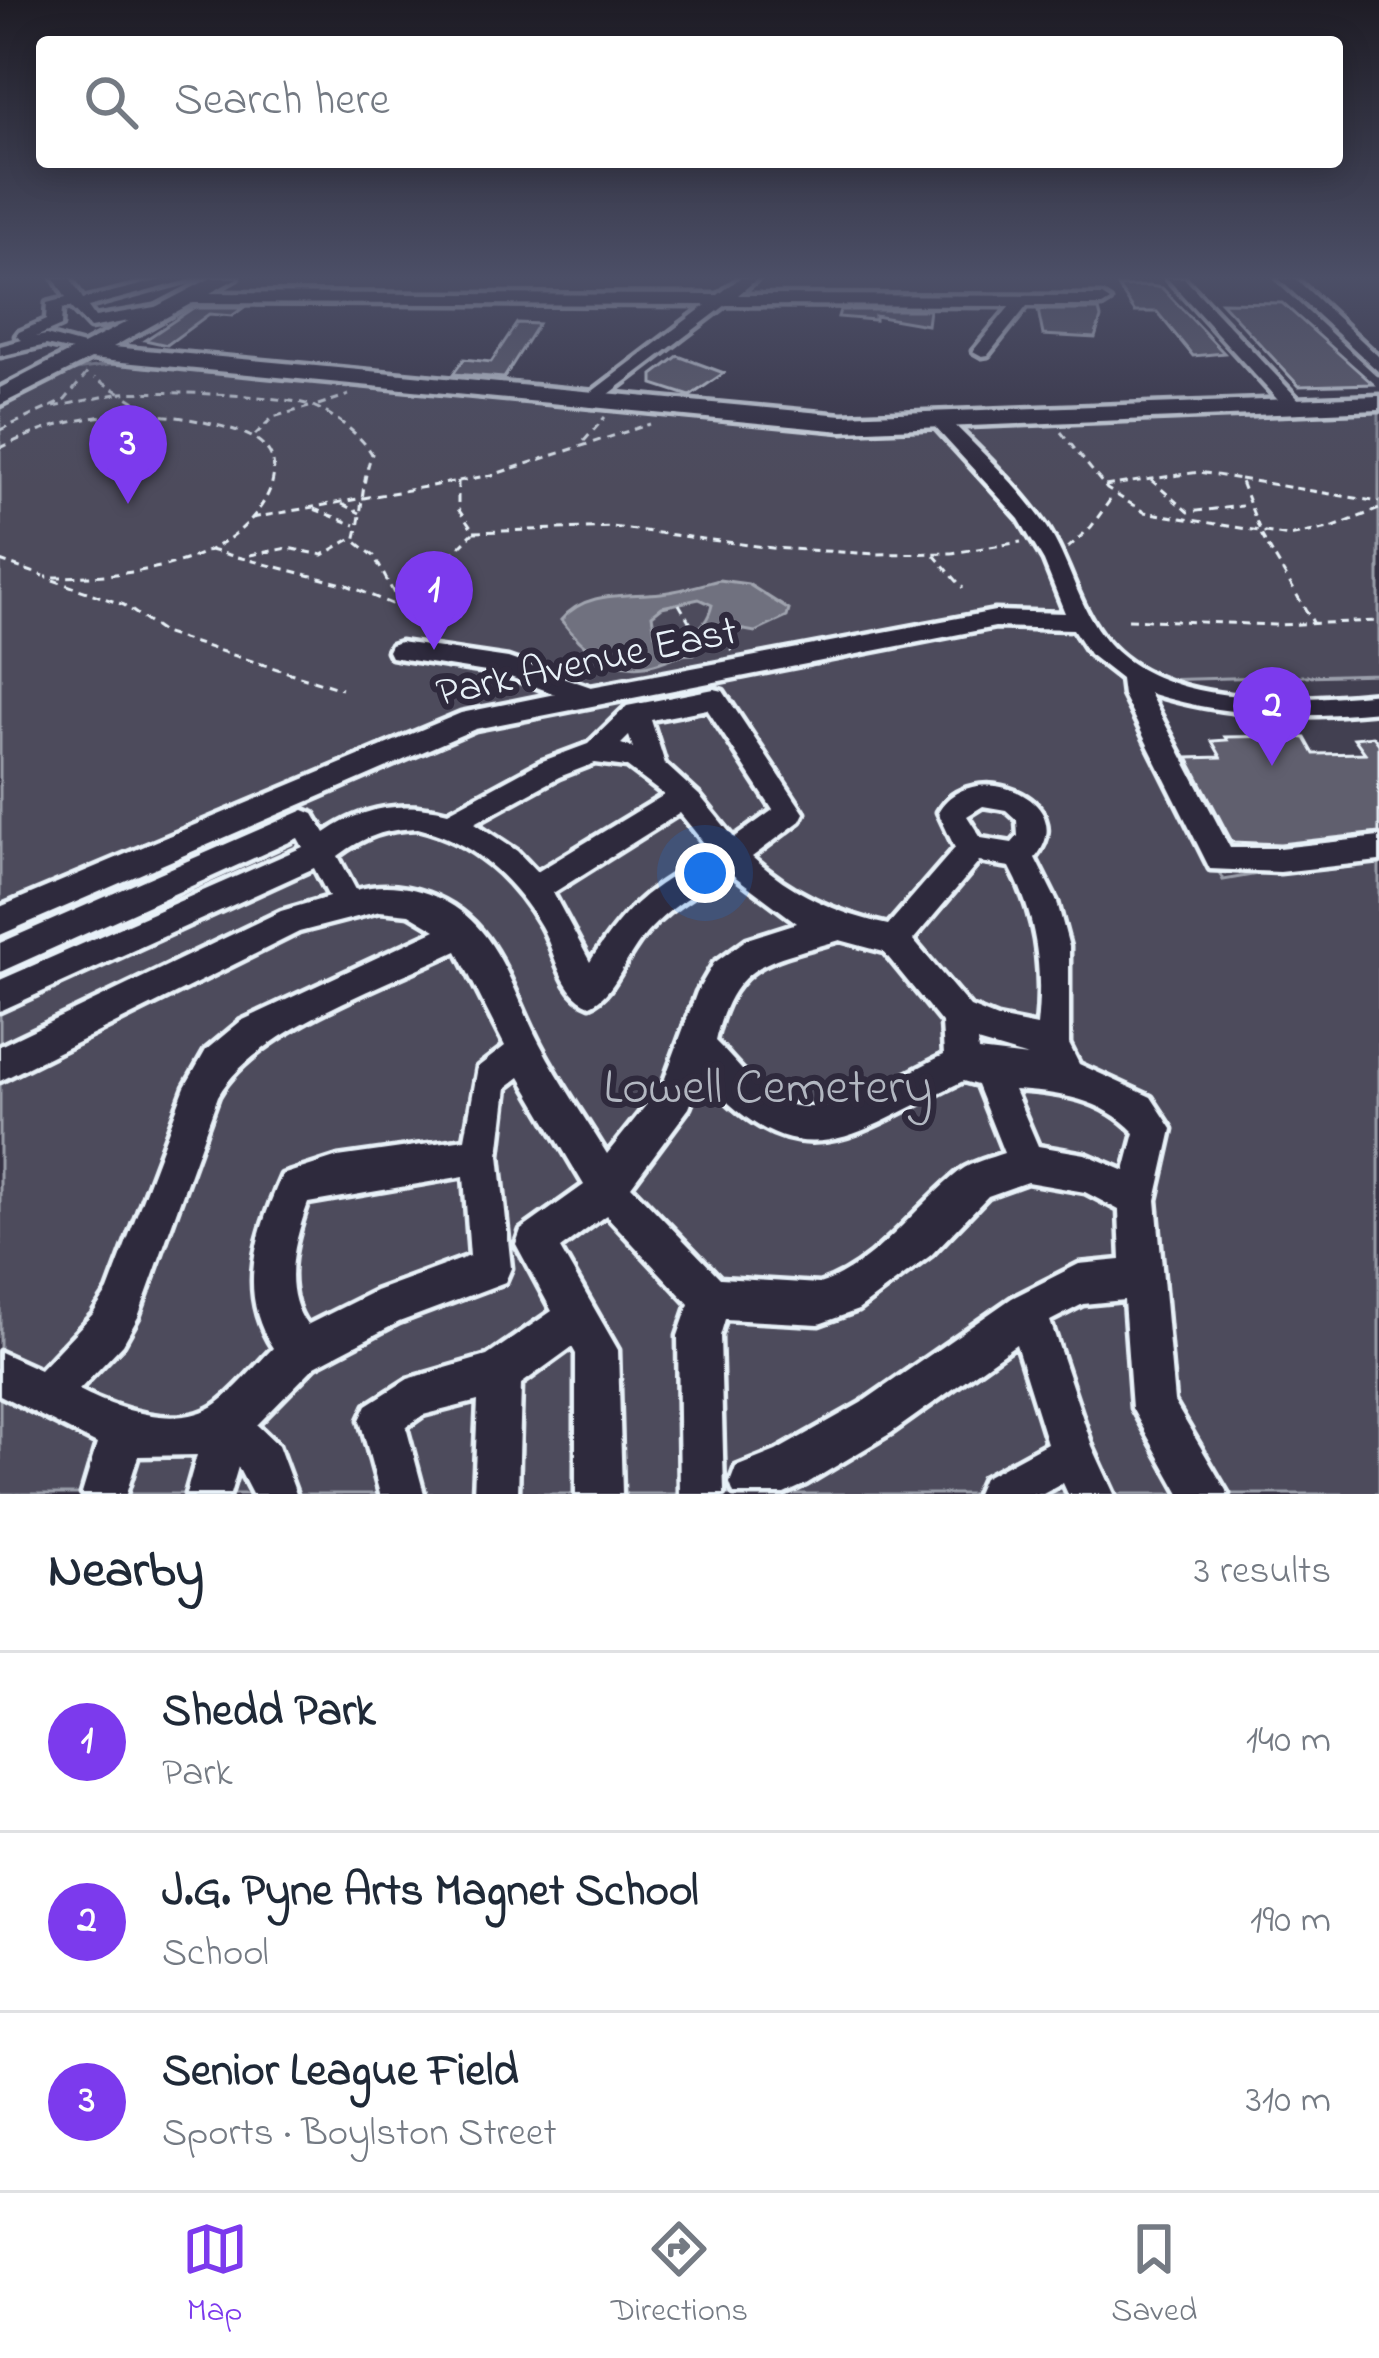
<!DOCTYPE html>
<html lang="en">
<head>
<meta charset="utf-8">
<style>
  :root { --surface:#fff; --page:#f2f2f3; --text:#1f2937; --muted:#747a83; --line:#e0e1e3; --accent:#7c3aed }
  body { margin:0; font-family:"Indie Flower",sans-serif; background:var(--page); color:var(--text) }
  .you { position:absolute; left:705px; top:873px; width:42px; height:42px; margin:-30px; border:9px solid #fff; border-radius:50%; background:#1a73e8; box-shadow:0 0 0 18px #1a73e833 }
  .badge { display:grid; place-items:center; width:78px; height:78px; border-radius:50%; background:var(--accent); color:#fff; font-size:39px; font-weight:700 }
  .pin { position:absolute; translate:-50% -99px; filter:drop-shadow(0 3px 6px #0008) }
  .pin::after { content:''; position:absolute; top:63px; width:42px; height:36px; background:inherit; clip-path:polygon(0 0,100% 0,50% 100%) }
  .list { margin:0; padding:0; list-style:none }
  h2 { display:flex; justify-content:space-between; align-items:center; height:156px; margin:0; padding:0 48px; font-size:51px }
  h2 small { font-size:39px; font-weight:400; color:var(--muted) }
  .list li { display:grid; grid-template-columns:78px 1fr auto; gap:36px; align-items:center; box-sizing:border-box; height:180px; padding:0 48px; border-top:3px solid var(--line) }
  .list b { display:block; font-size:45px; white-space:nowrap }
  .list p { margin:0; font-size:39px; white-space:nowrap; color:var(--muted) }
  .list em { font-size:39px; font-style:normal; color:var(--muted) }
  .icon { flex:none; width:66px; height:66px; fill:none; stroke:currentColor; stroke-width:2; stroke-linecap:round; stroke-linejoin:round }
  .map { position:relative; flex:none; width:1379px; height:1494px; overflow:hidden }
  .search { position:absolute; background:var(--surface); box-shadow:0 6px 30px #0003; left:36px; right:36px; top:36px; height:132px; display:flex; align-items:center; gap:30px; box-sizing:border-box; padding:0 42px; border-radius:12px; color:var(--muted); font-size:45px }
  .sheet { height:696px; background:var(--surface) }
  nav { display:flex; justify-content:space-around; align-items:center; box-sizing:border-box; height:168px; border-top:3px solid var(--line); background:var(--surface); font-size:33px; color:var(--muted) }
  nav a { display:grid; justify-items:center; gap:6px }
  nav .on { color:var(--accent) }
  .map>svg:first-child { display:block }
  .built { fill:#433f51 }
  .green { fill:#4d4b5c; stroke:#9a9eaa; stroke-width:3 }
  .water { fill:#70717f; stroke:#a0a4af; stroke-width:3; fill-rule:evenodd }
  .building { fill:#605e6e; stroke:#e8f1f8; stroke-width:3 }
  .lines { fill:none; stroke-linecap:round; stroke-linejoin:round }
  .minor-casing { stroke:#e8f1f8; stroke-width:9 }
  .major-casing { stroke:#e8f1f8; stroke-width:9 }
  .path { stroke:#e8f1f8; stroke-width:3; stroke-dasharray:8 6; stroke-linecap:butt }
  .minor { fill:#2f2a3d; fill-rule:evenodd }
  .major { fill:#2f2a3d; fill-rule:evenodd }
  .labels { text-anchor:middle; stroke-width:12; stroke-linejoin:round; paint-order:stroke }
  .street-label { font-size:42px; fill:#e8f1f8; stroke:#2f2a3d }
  .near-park-label { font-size:51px; fill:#b2b7c1; stroke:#2f2a3d }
</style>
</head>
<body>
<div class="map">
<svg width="1379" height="1494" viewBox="0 0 1379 1494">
  <rect width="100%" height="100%" fill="#363244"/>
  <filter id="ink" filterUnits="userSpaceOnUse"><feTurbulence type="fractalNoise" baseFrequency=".00833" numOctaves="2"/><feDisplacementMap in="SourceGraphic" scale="24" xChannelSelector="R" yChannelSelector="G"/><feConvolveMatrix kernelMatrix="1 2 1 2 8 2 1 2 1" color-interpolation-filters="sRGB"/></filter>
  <g filter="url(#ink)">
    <path class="built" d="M1379 674V853L1223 881 1121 680Z"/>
    <path class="green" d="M115 364 833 431 1379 409V674L1122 681 1223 880 1379 853V1494H0V407L69 371Z"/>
    <path class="water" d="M719 580 748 584 789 610 787 617 755 632 728 627 694 654C675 653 663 664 645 666 608 671 582 647 561 620 586 590 626 597 661 593 681 591 700 585 719 580ZM699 599 712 605C706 631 682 645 655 634L652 615 662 607Z"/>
    <g class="building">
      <path d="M1150 286 1162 288 1224 353 1193 356 1157 312H1135L1118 287Z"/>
      <path d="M1221 302 1282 303 1373 384 1299 386Z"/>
      <path d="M193 308H243L232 316 209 314 167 345 145 340Z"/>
      <path d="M840 310H929L927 325 875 316V320L838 317Z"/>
      <path d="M1038 310H1099L1101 318 1095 338 1043 335Z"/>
      <path d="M517 323 538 324 504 378 453 374 464 359 491 362Z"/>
      <path d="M678 356 724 373 690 396 653 384V375Z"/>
      <path d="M1288 736 1305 738 1314 754 1365 753 1354 738 1373 736 1379 744V833L1280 844 1232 842 1188 758 1221 757 1212 741 1227 740 1225 737Z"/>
    </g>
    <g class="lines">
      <defs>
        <g id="minor">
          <path d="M54 278H70L83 299 169 278H196L88 307 95 317 167 305 175 310 173 313 90 328 70 307 62 309 61 326 36 337 46 335 94 348V356L46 345 0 356V346L22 340 16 336 19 332 46 320 47 303 66 298Z"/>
          <path d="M740 278H758L738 295 1102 296 1110 301 1102 306H1027L988 355 982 356 973 351 1010 306 726 305 592 407 585 405V397L706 305 190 303 182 298 190 293 718 295Z"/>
          <path d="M1167 278H1184L1301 402V410H1287Z"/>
          <path d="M1278 278H1295L1379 357V372Z"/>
          <path d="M941 416 948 418C982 453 1019 486 1047 527 1069 561 1077 602 1101 634 1156 710 1297 701 1379 693V711C1299 719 1225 717 1149 693L1230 848H1280L1379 837V861L1280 872 1210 869 1123 695 1121 679 1089 654 1073 629 995 627 475 729 0 935V907L461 713 555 694 505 675 391 657 388 651 391 645 400 642 508 658 591 687 995 611 1065 613 1044 561 1019 519 934 426 931 422Z"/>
          <path d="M714 689 723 691 804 813 800 821 752 857C792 893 835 913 888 925L955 848 938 812C969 755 1083 799 1035 858L1057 902 1069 947V1044L1079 1064 1151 1097 1172 1129 1156 1200 1174 1402 1228 1494H1180L1132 1408 1124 1300 1083 1304 1050 1321 1092 1446 1114 1494H1068L1063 1483 1043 1494H976L983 1478 1047 1443 1016 1344 891 1433 806 1484 784 1494H734L730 1483 736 1467 776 1451 861 1403 1012 1298 1079 1264 1121 1260 1119 1210 1085 1192 1027 1182 988 1196 931 1255 858 1310 819 1324 725 1319 720 1336 724 1494H680L678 1336 689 1304 606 1215 560 1249 618 1350 622 1494H576V1354L572 1347 521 1384 518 1494H474L478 1401 423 1415 406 1427 424 1494H380L360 1420 367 1405 408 1379 487 1356 552 1311 516 1244 521 1230 584 1185 520 1077 507 1087 499 1155 511 1268 505 1282 399 1322 315 1366 257 1425 278 1445 296 1494H252L238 1467 230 1494H186L197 1455 138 1456 126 1494H82L97 1444 0 1395V1352L40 1370 93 1314 108 1291 185 1087 206 1050 241 1021 436 930 409 914 380 911 299 932 0 1081V1046L281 911 329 897 314 868 0 1011V980L303 847 298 838 0 972V943L304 810 314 814 325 833C364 806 403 801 448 812L540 762 588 744 627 706ZM707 709 773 810 734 838 700 796 665 764 651 720ZM629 736 633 748 621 744ZM595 763 627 767 664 795 537 872 517 851 475 823 559 777ZM983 806 1006 810 1017 820 1018 836 1012 843 981 838 967 816ZM680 813 712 853C648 890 631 900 590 962L553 893ZM418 828C472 841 513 878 541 926 556 952 560 994 590 1005 610 997 620 971 632 953 656 914 691 896 729 872L797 923 747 939 714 963 697 992 663 1084 607 1154C585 1118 560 1082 540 1044 522 1010 509 968 486 937 457 897 403 877 356 890L338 856C365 836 385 829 418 828ZM979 862 1010 867C1037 917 1043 970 1037 1026L997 1018 970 1007 913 940ZM840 940 884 952 942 1023 944 1055C896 1077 821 1131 769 1095 749 1080 733 1059 715 1041 734 960 769 961 840 940ZM457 951 505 1046 478 1067 465 1139 338 1157 282 1175C257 1232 236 1292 273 1348 255 1366 238 1388 218 1403 180 1432 116 1409 79 1390L123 1344 138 1317 218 1096C256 1029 387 985 457 951ZM977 1042 1028 1057 978 1051ZM702 1076C802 1187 850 1135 963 1081L977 1085 1004 1153C990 1158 972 1162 960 1171 914 1207 877 1265 819 1284L720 1278 631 1186 689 1108ZM1014 1090C1060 1093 1102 1098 1135 1133L1125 1171 1085 1154 1038 1146ZM464 1176 470 1256 375 1291 307 1325C281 1289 294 1242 308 1203Z"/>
        </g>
        <path id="major" d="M211 278H237L113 347 842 415 1379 396V410L842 431 91 359 0 405V388Z"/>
      </defs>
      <use href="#minor" class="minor-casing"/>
      <use href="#major" class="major-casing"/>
      <g class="path">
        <path d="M318 405 349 395"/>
        <path d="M54 407 121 393 94 378"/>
        <path d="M147 409 121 393C156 391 287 394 315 407 335 416 361 435 372 454 361 482 363 511 355 541L374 556 399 603"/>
        <path d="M0 430 65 400 89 371"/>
        <path d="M1061 432 1107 489 1144 512 1289 536 1334 527 1379 509"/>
        <path d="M255 435 273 417 309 407"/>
        <path d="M584 441 605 417"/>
        <path d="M0 448C70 414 137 405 212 424 232 429 257 434 269 452 277 465 274 482 267 496 228 571 120 577 46 577"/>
        <path d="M1240 479 1379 502"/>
        <path d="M1151 480 1188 512 1242 506"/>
        <path d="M458 481V509L474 532 613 527 772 548 876 554 952 553 1021 542"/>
        <path d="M1105 486 1199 472 1240 479 1262 536 1314 624"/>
        <path d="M342 504 360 513"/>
        <path d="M314 509 355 525"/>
        <path d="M252 518 492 475 650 424"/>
        <path d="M1068 548 1091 527 1113 496"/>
        <path d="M210 550 347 585 412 613 441 565 473 533"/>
        <path d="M250 555 288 548 323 555 354 537"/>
        <path d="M934 555 963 588"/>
        <path d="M0 561 44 576"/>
        <path d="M53 580 124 605 163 633 341 689"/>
        <path d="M679 604 689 621 732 651"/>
        <path d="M1128 619 1274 625 1379 621"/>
      </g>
      <use href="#minor" class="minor"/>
      <use href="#major" class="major"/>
    </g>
  </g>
  <linearGradient id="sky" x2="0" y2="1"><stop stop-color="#1e1c25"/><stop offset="0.57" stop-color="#4c4f67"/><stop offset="1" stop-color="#4c4f67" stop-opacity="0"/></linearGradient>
  <rect width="1379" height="487" fill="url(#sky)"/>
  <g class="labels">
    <g class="street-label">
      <text transform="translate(586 659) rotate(-12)" y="15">Park Avenue East</text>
    </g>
    <g class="near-park-label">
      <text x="768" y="1102">Lowell Cemetery</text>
    </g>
  </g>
</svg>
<div class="you"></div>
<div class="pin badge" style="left:434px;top:650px">1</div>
<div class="pin badge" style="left:1272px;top:766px">2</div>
<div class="pin badge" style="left:128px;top:504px">3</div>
<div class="search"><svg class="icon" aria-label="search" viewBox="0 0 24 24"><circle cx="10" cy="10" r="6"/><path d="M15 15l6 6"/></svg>Search here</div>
</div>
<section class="sheet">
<h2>Nearby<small>3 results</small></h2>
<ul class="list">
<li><span class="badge">1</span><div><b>Shedd Park</b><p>Park</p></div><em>140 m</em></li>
<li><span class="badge">2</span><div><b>J.G. Pyne Arts Magnet School</b><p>School</p></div><em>190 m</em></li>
<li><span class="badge">3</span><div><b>Senior League Field</b><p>Sports · Boylston Street</p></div><em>310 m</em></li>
</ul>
</section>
<nav>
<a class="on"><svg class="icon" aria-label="map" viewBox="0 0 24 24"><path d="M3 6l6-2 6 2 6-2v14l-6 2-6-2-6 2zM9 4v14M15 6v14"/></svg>Map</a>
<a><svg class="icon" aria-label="directions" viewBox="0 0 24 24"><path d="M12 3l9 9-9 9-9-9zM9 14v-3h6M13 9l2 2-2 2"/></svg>Directions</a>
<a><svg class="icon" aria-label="saved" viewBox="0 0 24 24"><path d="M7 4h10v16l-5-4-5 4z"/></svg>Saved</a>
</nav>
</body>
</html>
